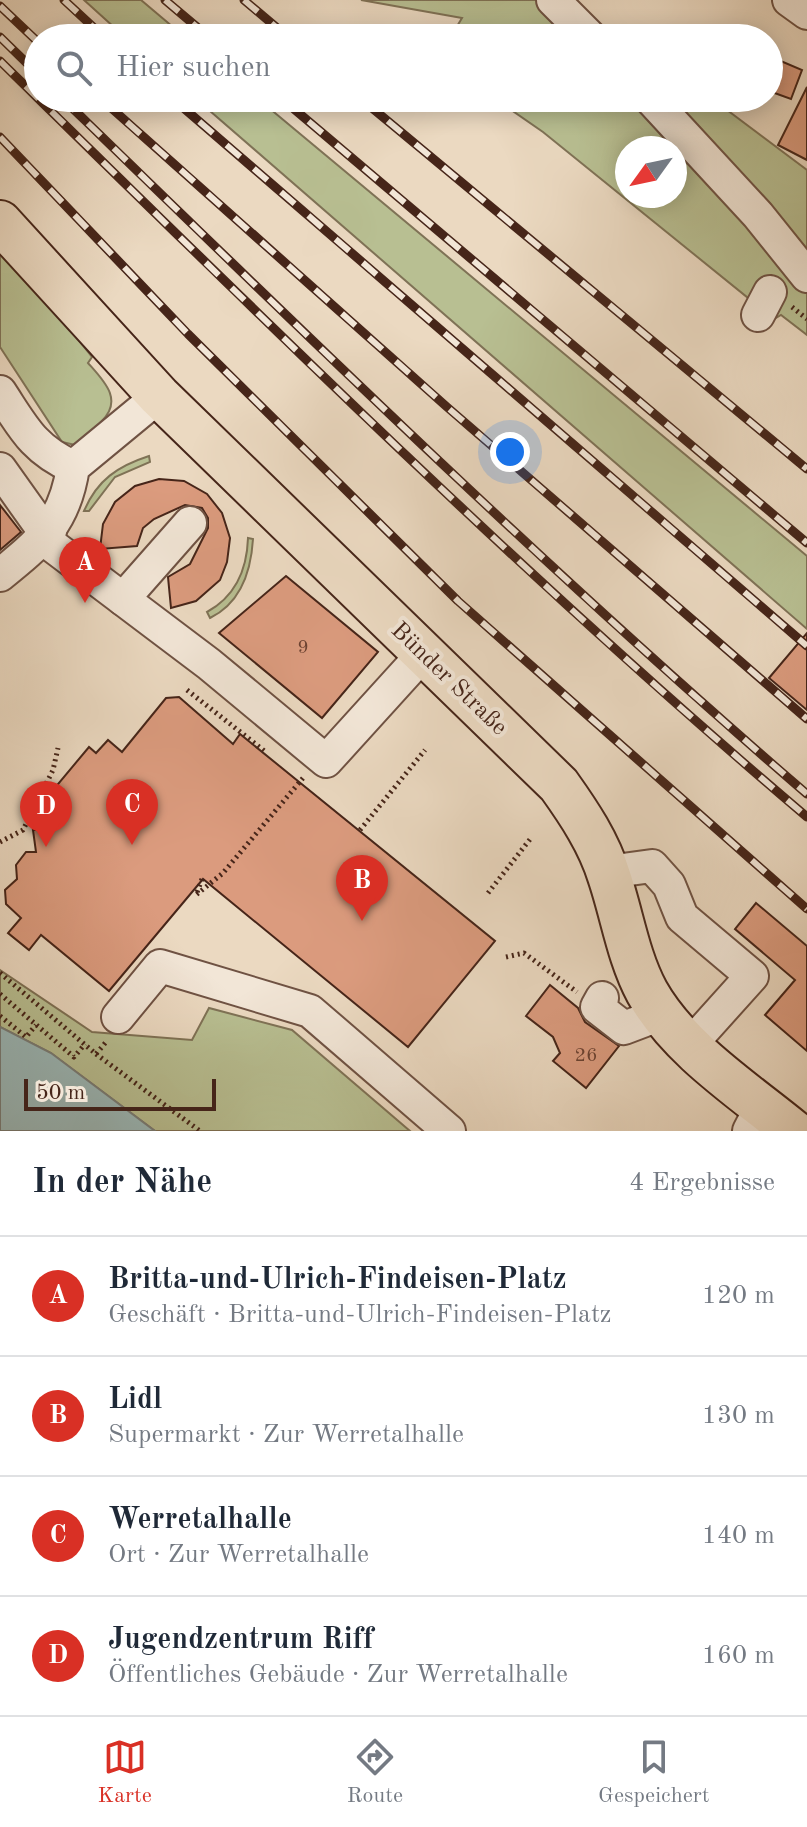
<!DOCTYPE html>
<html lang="de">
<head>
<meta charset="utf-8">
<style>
  :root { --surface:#fff; --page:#f2f2f3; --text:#1f2937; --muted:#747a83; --line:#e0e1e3; --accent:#d93025 }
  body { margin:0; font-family:"Old Standard TT",serif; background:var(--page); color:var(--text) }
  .compass { position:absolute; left:615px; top:136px; width:72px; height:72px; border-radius:50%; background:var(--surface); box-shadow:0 4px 20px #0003; rotate:237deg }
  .scale { position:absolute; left:24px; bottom:20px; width:192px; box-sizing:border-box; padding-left:8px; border:4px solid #462519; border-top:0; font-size:22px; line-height:28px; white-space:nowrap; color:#462519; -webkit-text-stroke:6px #f2e6d7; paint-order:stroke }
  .you { position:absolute; left:510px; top:452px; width:28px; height:28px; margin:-20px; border:6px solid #fff; border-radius:50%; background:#1a73e8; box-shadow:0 0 0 12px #1a73e833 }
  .badge { display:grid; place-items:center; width:52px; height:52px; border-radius:50%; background:var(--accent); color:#fff; font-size:26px; font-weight:700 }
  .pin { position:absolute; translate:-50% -66px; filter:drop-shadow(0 2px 4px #0008) }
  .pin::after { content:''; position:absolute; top:42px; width:28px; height:24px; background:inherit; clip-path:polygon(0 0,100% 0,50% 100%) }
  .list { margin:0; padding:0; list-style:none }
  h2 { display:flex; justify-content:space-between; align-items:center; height:104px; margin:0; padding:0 32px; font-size:34px }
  h2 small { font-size:26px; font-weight:400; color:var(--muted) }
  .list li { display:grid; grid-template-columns:52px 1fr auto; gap:24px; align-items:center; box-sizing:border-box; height:120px; padding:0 32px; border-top:2px solid var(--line) }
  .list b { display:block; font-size:30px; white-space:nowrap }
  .list p { margin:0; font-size:26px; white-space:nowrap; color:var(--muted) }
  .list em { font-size:26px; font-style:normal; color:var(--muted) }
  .icon { flex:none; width:44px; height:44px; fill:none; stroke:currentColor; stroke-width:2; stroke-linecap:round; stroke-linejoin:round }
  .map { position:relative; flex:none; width:807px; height:1131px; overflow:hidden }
  .search { position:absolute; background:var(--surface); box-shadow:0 4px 20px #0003; left:24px; right:24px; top:24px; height:88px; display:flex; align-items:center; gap:20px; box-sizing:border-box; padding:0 28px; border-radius:44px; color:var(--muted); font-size:30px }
  .sheet { height:584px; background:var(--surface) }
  nav { display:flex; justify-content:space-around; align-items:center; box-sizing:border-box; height:112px; border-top:2px solid var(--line); background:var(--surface); font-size:22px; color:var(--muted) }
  nav a { display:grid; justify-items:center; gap:4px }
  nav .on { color:var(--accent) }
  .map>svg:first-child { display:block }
  .green { fill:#b8bf92; stroke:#7f7256; stroke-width:2; fill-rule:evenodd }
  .water { fill:#9ab9ba; stroke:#787e7a; stroke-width:2 }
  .building { fill:#db9b7e; stroke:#462519; stroke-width:2 }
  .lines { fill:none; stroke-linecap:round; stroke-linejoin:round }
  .minor-casing { stroke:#6f5243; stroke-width:36 }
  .major-casing { stroke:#462519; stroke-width:46 }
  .path { stroke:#462519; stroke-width:5; stroke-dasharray:2 4; stroke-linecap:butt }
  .minor { stroke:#f2e6d7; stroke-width:32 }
  .major { stroke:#ebd9c1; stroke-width:42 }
  .rail-casing { stroke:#462519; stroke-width:9 }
  .rail { stroke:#f2e6d7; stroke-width:6; stroke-dasharray:18; stroke-linecap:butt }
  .labels { text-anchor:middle; stroke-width:8; stroke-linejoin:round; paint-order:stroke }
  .number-label { font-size:20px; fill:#6b4232 }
  .street-label { font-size:24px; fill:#462519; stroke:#f2e6d7 }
</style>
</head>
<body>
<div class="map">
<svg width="807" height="1131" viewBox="0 0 807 1131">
  <rect width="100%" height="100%" fill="#ebd9c1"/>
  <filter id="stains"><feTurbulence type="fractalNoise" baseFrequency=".0025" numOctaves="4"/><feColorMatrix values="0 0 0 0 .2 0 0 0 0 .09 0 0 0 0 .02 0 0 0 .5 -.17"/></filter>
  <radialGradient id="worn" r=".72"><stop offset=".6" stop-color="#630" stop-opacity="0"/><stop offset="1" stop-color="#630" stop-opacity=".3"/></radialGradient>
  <g class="green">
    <path d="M84 0H141L186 38H126Z"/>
    <path d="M361 0H563L620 38H450L462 18Z"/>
    <path d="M195 98H257L807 556V629Z"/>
    <path d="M494 98H711L807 170V335L781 315 774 319 543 132ZM627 148H675V196H627Z"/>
    <path d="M0 241 92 357 88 363C104 381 124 400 101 422L106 431 84 447 62 442 0 347Z"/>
    <path d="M149 456 150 462 115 477 89 511H84C97 480 118 466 149 456Z"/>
    <path d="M248 538 253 539C251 572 241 603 210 618L207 612C236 596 247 570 248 538Z"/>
    <path d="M0 970 92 1032 192 1040 209 1008 292 1030 410 1131H155L51 1053 0 1027Z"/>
  </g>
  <path class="water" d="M0 1027 51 1053 155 1131H0Z"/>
  <g class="building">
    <path d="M769 56 802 70 791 99 769 91Z"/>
    <path d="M807 87V160L778 145Z"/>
    <path d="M159 479 184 481 207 494 222 513 230 538 227 562 220 580 196 601 171 608 168 577 190 564 208 528V518L202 508 185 505 154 519 143 528 137 546 100 549 103 524 115 502 135 486Z"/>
    <path d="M0 505 21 532 0 550Z"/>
    <path d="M286 576 378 652 322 718 219 633Z"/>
    <path d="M807 633V710L769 678Z"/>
    <path d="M179 697 233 744 240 734 495 941 408 1047 203 879 109 991 41 935 29 950 8 933 21 918 6 904 5 890 17 879 16 865 26 852H36L33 830H40L38 808 89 747 96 753 108 740 122 752 166 698Z"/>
    <path d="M756 903 807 946V1051L765 1015 795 980 735 929Z"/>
    <path d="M550 985 578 1008 585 1022 619 1046 586 1088 553 1061 560 1053 553 1037 526 1016Z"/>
  </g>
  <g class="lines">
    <defs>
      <g id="minor">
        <path d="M553 0 591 38"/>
        <path d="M789 0 807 13"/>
        <path d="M650 98 758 215 807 276"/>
        <path d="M758 315 770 292"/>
        <path d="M0 392C23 427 33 449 73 467"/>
        <path d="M0 469 42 528 50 531"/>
        <path d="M54 547 209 664 326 761 424 653"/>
        <path d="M0 575C41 542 65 522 73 467L159 396"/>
        <path d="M123 599 190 523"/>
        <path d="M608 872 652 866 669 885 682 917 752 976 690 1045"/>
        <path d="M602 998 597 1007 624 1028 661 1014"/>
        <path d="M118 1017 160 966 310 1011 449 1131"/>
        <path d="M749 1131 762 1106"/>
      </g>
      <path id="major" d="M0 222 159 396 559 785C579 813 599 843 609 876 622 914 628 957 647 992 679 1049 743 1090 793 1131"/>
    </defs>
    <use href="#minor" class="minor-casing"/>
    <use href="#major" class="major-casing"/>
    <g class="path">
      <path d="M792 307 807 319"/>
      <path d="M187 690 267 753"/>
      <path d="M360 830 425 750"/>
      <path d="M0 842 23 830 53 770 58 748"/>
      <path d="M202 879 196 895 223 873 303 778"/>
      <path d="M488 893 531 838"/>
      <path d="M506 957 524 953 577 992"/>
      <path d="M0 973 96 1054 106 1042"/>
      <path d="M0 994 74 1057 85 1044"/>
      <path d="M0 1016 26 1037 36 1025"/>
      <path d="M96 1054 200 1131"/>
    </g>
    <use href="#minor" class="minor"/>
    <use href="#major" class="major"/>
    <defs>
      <g id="rail">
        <path d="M64 0 105 38"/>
        <path d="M165 0 210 38"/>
        <path d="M244 0 289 38"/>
        <path d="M0 6 38 42"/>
        <path d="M0 37 38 74"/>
        <path d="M0 61C263 319 526 579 807 817"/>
        <path d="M62 98C306 335 549 572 807 794"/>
        <path d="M100 98 447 407 807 719"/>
        <path d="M172 98 807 646"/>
        <path d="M281 98 807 543"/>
        <path d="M360 98 807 469"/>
        <path d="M0 137 188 334 458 601 807 909"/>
      </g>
    </defs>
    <use href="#rail" class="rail-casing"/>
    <use href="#rail" class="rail"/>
  </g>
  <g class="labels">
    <g class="number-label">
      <text x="303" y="653">9</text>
      <text x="586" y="1061">26</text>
    </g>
    <g class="street-label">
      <text transform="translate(450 678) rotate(44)" y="8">Bünder Straße</text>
    </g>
  </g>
  <rect width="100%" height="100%" filter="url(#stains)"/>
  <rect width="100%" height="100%" fill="url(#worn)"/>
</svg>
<svg class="compass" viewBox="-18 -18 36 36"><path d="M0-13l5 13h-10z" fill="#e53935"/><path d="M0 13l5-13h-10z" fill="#747a83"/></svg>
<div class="scale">50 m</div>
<div class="you"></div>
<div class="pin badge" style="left:85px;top:603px">A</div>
<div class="pin badge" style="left:362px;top:921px">B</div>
<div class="pin badge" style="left:132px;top:845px">C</div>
<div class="pin badge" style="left:46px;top:847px">D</div>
<div class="search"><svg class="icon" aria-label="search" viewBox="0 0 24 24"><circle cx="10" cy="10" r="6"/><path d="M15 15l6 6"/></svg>Hier suchen</div>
</div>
<section class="sheet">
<h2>In der Nähe<small>4 Ergebnisse</small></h2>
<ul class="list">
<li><span class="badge">A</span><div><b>Britta-und-Ulrich-Findeisen-Platz</b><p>Geschäft · Britta-und-Ulrich-Findeisen-Platz</p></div><em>120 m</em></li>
<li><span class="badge">B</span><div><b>Lidl</b><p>Supermarkt · Zur Werretalhalle</p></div><em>130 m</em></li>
<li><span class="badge">C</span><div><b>Werretalhalle</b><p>Ort · Zur Werretalhalle</p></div><em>140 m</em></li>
<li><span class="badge">D</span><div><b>Jugendzentrum Riff</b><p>Öffentliches Gebäude · Zur Werretalhalle</p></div><em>160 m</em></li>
</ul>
</section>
<nav>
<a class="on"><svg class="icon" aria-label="map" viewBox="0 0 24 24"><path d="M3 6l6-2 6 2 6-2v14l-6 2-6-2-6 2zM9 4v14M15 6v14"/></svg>Karte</a>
<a><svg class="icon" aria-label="directions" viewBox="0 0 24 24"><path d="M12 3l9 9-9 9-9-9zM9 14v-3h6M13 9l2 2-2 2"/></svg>Route</a>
<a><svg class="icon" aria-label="saved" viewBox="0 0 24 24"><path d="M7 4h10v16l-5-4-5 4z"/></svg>Gespeichert</a>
</nav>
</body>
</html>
